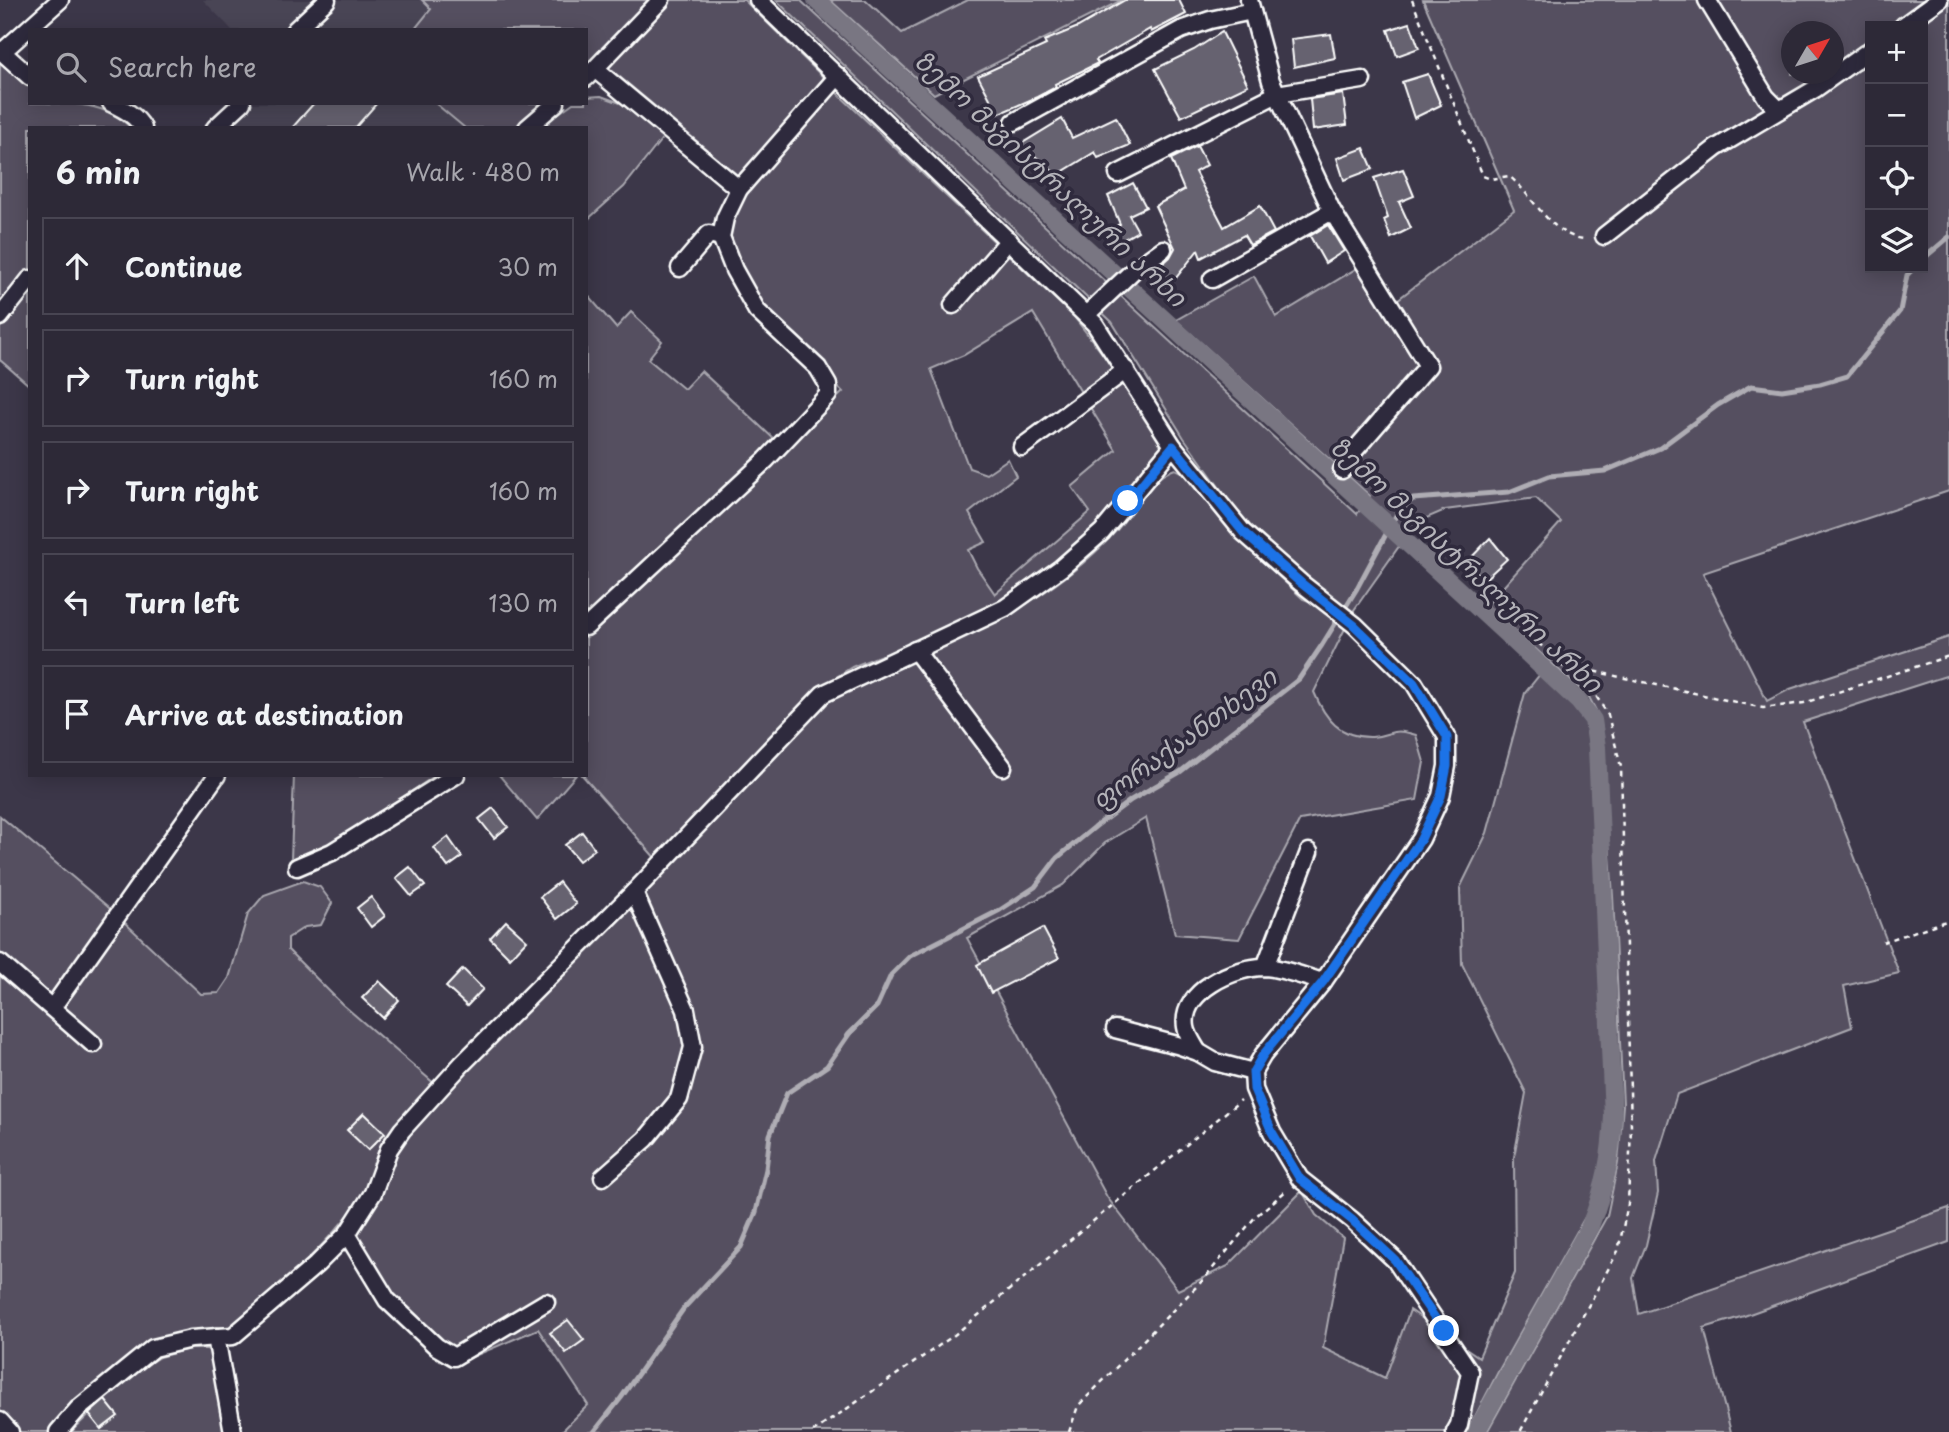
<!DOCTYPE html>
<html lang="en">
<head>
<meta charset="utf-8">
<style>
  :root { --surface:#2d2937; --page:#35313f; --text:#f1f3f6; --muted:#a7a6ad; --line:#484552 }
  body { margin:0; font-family:"Playpen Sans","Noto Sans Georgian",sans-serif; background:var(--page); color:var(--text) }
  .controls { position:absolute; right:21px; top:21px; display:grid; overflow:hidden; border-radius:0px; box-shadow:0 4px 18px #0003 }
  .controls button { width:63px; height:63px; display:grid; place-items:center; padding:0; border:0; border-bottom:2px solid var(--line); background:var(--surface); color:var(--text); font:35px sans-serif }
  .compass { position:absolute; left:1781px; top:21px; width:63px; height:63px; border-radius:50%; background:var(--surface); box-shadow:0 4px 18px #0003; rotate:51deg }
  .stop { position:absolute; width:21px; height:21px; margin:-16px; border:5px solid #1a73e8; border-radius:50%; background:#fff }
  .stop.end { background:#1a73e8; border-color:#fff; box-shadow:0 2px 7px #0008 }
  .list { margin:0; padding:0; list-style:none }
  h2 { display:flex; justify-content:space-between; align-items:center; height:91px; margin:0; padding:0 28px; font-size:30px }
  h2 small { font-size:23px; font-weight:400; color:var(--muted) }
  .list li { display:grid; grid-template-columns:46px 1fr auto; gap:21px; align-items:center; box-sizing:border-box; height:98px; margin:0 14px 14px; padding:0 14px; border:2px solid var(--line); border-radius:0px }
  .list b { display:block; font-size:26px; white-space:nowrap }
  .list em { font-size:23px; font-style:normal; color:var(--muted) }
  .icon { flex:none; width:38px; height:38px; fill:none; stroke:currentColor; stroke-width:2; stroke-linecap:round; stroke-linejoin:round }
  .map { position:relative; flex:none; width:1949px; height:1432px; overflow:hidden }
  .search { position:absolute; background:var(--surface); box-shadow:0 4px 18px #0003; left:28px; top:28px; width:560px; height:77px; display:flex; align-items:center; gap:18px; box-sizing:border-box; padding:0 24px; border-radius:0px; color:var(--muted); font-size:26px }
  .panel { position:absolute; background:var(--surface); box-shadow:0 4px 18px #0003; left:28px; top:126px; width:560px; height:651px; border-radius:0px }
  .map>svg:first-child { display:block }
  .built { fill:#494455 }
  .green { fill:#555060; stroke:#aaa8b0; stroke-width:2; fill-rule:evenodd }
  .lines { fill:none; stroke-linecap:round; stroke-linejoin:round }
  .stream { stroke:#afadb4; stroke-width:5 }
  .canal { stroke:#797682; stroke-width:18 }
  .building { fill:#666270; stroke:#fff; stroke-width:2 }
  .minor-casing { stroke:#fff; stroke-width:21 }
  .path { stroke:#fff; stroke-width:2.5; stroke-dasharray:5 5; stroke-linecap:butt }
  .minor { stroke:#2f2a3d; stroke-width:16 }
  .route { stroke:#1a73e8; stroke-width:9 }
  .labels { text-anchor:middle; stroke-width:7; stroke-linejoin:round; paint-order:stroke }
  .water-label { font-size:26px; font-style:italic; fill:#b5b4ba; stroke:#2f2a3d }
</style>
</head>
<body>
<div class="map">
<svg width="1949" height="1432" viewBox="0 0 1949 1432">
  <rect width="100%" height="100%" fill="#3c3749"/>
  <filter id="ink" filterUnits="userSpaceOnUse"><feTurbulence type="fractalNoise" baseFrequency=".0143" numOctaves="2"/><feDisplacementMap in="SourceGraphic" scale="14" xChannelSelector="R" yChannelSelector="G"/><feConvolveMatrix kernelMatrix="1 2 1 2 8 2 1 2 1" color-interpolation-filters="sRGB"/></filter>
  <g filter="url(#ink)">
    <g class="built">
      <path d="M203 0H422L431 9 414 30H232Z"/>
      <path d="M232 103H435L465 128H207Z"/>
    </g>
    <g class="green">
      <path d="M422 0H653L586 68V30H414L431 9Z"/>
      <path d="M671 0H744L824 78 741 178 609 68 618 54Z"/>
      <path d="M776 0H800L1357 514 1370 496 1176 320 1254 276 1276 317 1359 267 1384 310 1514 210 1423 0H1949V491L1703 573 1767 701 1790 689 1949 637V675L1803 722 1899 973 1844 986 1852 1027 1677 1094 1656 1161 1658 1193 1646 1245 1633 1278 1639 1314 1949 1208V1242L1744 1316 1704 1328 1731 1432H1487L1607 1216 1618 1163 1623 1105 1613 896 1600 718 1589 697 1487 605 1561 522 1536 498 1445 510 1424 519 1412 528 1354 610 1314 692C1325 719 1340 738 1372 737 1394 735 1390 727 1416 735L1424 762 1417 800 1300 820 1239 939 1175 934 1146 818 1105 843 1063 885 967 938 1107 1197 1178 1290 1228 1266 1302 1191 1316 1215 1343 1238 1323 1348 1385 1378 1410 1310 1479 1357 1515 1273 1514 1157 1526 1093 1462 964 1460 888 1487 833 1525 693 1541 673 1580 709 1589 728 1607 1088V1157L1594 1201 1499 1370 1467 1432H561L588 1405 538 1329 453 1365 405 1328 353 1255 357 1232 384 1189 394 1155 407 1135 475 1061 631 909 667 867 714 821 829 697 1009 614C1049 591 1086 565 1116 531 1134 511 1149 477 1175 469L1183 473 1230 531 1303 599 1323 606 1331 596 1279 554 1245 523 1184 438 1112 322ZM1870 26H1923V268H1870ZM1792 32H1834V74H1792Z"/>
      <path d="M830 0H866L902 33 968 0H1122L934 94Z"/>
      <path d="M0 62 30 86V103C66 103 103 100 131 128H30V386L0 360Z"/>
      <path d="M834 90 1074 317 1116 371 1164 443 1162 450 1102 526 1013 597 906 650 879 656 852 667 812 693 656 859 582 775H586V637L614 614 843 392 764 311 746 280 729 239V218L744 195ZM1033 313 1116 450 1072 487 1090 512 995 594 977 568 968 550 986 542 969 513 1016 476 1008 459 986 474 969 468 931 369 964 355Z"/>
      <path d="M601 96 626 105 664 136 624 187 586 221V128H538L573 103H586V97Z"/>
      <path d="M435 103H544L515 128H465Z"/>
      <path d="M586 293 616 328 631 312 662 341 648 359 684 389 701 371 775 440 586 618Z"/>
      <path d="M294 775H436L327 848 291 860Z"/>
      <path d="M499 775H576L537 820Z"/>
      <path d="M0 816 107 906 201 994 219 993 229 978 248 914 264 895 303 881 320 887 332 903 321 925 305 927 288 938V950L342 1004 436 1085C407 1128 378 1179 345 1219 312 1259 272 1293 233 1327H216L153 1342 48 1432H0Z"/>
      <path d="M189 1349H207L213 1355 227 1432H71L125 1379 159 1357Z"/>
    </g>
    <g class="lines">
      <g class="stream">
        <path d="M1923 259 1949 237"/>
        <path d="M594 1432 621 1398 684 1308 741 1247 756 1212 766 1169 770 1135 787 1093 827 1066 849 1034 877 1006 891 975 910 956 1000 910 1035 887 1057 858 1096 826 1131 800 1180 772 1299 679 1322 645 1356 590 1399 510 1413 499 1509 492 1549 476 1605 471 1660 448 1718 405 1751 386 1782 390 1820 384 1847 376 1900 311 1907 275 1914 268"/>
      </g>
      <path class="canal" d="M816 0 1513 640 1579 702 1593 720 1597 747 1613 1116C1611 1157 1605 1188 1590 1226L1476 1432"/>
    </g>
    <g class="building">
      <path d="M1125 0H1179L1186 14 1151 32 1150 29 1096 60 1098 63 1055 84 1056 87 1037 97 998 114 978 76 1046 45 1044 41 1078 27Z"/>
      <path d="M1410 23 1419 48 1397 56 1388 30Z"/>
      <path d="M1222 32 1248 85 1181 117 1155 69 1194 50Z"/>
      <path d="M1331 34 1335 58 1294 67 1291 39Z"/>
      <path d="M1428 74 1441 105 1414 118 1402 82Z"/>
      <path d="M1343 94 1347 125 1313 130 1310 99Z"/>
      <path d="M314 103H377L355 128H292Z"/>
      <path d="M1116 117 1130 145 1098 158 1095 152 1057 175 1021 144 1062 119 1072 138Z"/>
      <path d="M1197 146 1207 165 1195 172 1224 227 1260 206 1274 232 1250 245 1244 235 1201 258 1198 250 1168 288 1151 274 1170 257 1175 248 1155 206 1184 190 1171 159Z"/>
      <path d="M1364 148 1373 169 1344 180 1337 158Z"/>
      <path d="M1403 169 1414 196 1399 202 1411 228 1391 238 1384 220 1388 218 1374 178Z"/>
      <path d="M1133 183 1146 207 1129 215 1138 231 1115 244 1109 230 1120 224 1108 196Z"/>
      <path d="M1328 225 1344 251 1325 263 1310 236Z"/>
      <path d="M1490 538 1507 559 1484 580 1467 562Z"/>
      <path d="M493 808 508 827 494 838 479 819Z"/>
      <path d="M582 832 595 849 579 861 565 845Z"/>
      <path d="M448 837 462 857 448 867 434 848Z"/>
      <path d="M410 867 425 886 411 896 396 878Z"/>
      <path d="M559 882 576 904 557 919 540 897Z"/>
      <path d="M371 897 385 916 371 927 357 908Z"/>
      <path d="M506 921 527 940 510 958 490 938Z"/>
      <path d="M1043 928 1059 958 991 993 977 965Z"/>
      <path d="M463 969 483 989 467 1006 446 987Z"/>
      <path d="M379 981 399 1000 383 1018 362 998Z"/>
      <path d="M364 1113 385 1133 368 1150 347 1130Z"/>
      <path d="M568 1320 584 1340 566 1353 550 1333Z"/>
      <path d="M105 1400 118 1416 101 1429 89 1414Z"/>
    </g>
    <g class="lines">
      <defs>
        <g id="minor">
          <path d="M758 0 1095 324 1173 446 1243 532 1301 583 1355 625 1414 683 1447 737V766L1441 796 1421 839 1323 982 1263 1055 1253 1072 1254 1089 1272 1132 1300 1179 1352 1220 1395 1260 1470 1372 1459 1425 1455 1432"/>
          <path d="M1249 0 1271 81 1332 211 1428 366 1354 451 1342 470"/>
          <path d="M1707 0 1766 97 1779 110"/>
          <path d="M1903 26 1939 0"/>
          <path d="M295 30 327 0"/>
          <path d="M0 50 30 77"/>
          <path d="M2 52 60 0"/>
          <path d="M596 70 739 189"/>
          <path d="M586 78 661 0"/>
          <path d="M111 103C123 109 136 115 143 128"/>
          <path d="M1014 122 1181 30 1210 20 1252 11"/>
          <path d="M215 128 242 103"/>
          <path d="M527 128 556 103"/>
          <path d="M1118 174 1277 94 1362 80"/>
          <path d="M1604 236 1716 148 1815 89 1870 50"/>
          <path d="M680 268 709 234 721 237"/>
          <path d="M1212 279 1332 211"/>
          <path d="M953 305 1009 240"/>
          <path d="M1086 315 1135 269 1163 249"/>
          <path d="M0 317 30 279"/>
          <path d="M1022 447 1126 370"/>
          <path d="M586 627 766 460 828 395V385L818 368 757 311 734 270 721 237 725 218 739 189 838 76"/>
          <path d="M915 650 1003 767"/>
          <path d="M297 867 332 852 456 775"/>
          <path d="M0 963 93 1044"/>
          <path d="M1265 967 1309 852"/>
          <path d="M52 1008 217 775"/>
          <path d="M1115 1029 1177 1045 1198 1052 1215 1062 1253 1072"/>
          <path d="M1198 1052C1194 1045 1187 1035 1186 1027 1180 991 1235 967 1264 967 1283 968 1305 977 1323 982"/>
          <path d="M603 1177 646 1139 679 1099 693 1047 686 1010 634 892"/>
          <path d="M347 1234 387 1300 437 1347 454 1357 546 1302"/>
          <path d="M216 1337 233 1432"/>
          <path d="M0 1421 10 1432"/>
          <path d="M58 1432 78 1409 153 1348 191 1339 233 1336 316 1265 347 1234 373 1193 389 1149 402 1130 462 1064 634 892 823 694 1005 608 1061 568 1102 532 1173 446"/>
        </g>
      </defs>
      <use href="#minor" class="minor-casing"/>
      <g class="path">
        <path d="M1412 0 1483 176 1491 179 1509 176C1534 196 1552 239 1587 239"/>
        <path d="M1517 622 1561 665 1588 683 1608 715 1621 767 1631 1127 1628 1204 1618 1251 1520 1432"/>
        <path d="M1565 665 1763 708 1804 703 1949 656"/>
        <path d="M1883 942 1949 920"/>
        <path d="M813 1432 953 1336 1241 1100"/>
        <path d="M1069 1432 1078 1406 1204 1279 1256 1216 1287 1190"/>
      </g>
      <use href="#minor" class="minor"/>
    </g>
  </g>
  <g class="lines" filter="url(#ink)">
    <path class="route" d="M1128 501 1173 446 1243 532 1301 583 1354 625 1414 683 1447 737V766L1441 796 1421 839 1323 982 1263 1055 1253 1072 1254 1089 1272 1132 1300 1179 1352 1220 1395 1260 1444 1331"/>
  </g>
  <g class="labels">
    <g class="water-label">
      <text transform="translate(1050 179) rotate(43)" y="9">ზემო მაგისტრალური არხი</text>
      <text transform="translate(1466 565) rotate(43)" y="9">ზემო მაგისტრალური არხი</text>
      <text transform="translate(1184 739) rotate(-36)" y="9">ფორაქაანთხევი</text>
    </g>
  </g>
</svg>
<div class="controls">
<button>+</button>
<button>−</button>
<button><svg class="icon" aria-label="locate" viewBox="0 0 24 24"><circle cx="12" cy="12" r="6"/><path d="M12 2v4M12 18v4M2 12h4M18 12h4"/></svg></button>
<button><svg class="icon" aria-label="layers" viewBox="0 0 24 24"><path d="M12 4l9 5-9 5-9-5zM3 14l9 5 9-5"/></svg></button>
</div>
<svg class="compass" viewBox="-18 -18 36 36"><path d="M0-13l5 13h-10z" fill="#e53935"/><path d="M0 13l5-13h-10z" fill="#a7a6ad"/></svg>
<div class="stop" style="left:1128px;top:501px"></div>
<div class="stop end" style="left:1444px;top:1331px"></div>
<div class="search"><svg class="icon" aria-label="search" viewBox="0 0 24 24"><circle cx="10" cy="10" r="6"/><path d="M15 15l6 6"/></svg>Search here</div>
<section class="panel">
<h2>6 min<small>Walk · 480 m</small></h2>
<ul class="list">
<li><svg class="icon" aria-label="ahead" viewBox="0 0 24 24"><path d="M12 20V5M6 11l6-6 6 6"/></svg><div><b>Continue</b></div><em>30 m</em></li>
<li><svg class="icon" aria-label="right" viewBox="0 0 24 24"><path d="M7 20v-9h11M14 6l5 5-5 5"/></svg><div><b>Turn right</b></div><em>160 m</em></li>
<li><svg class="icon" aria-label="right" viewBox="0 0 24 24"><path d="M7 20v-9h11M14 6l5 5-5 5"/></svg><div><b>Turn right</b></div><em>160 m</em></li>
<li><svg class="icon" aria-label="left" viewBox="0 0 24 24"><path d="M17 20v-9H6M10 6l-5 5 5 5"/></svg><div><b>Turn left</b></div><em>130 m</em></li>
<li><svg class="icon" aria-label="arrive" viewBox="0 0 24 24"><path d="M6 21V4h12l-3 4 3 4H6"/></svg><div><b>Arrive at destination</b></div></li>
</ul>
</section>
</div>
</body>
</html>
